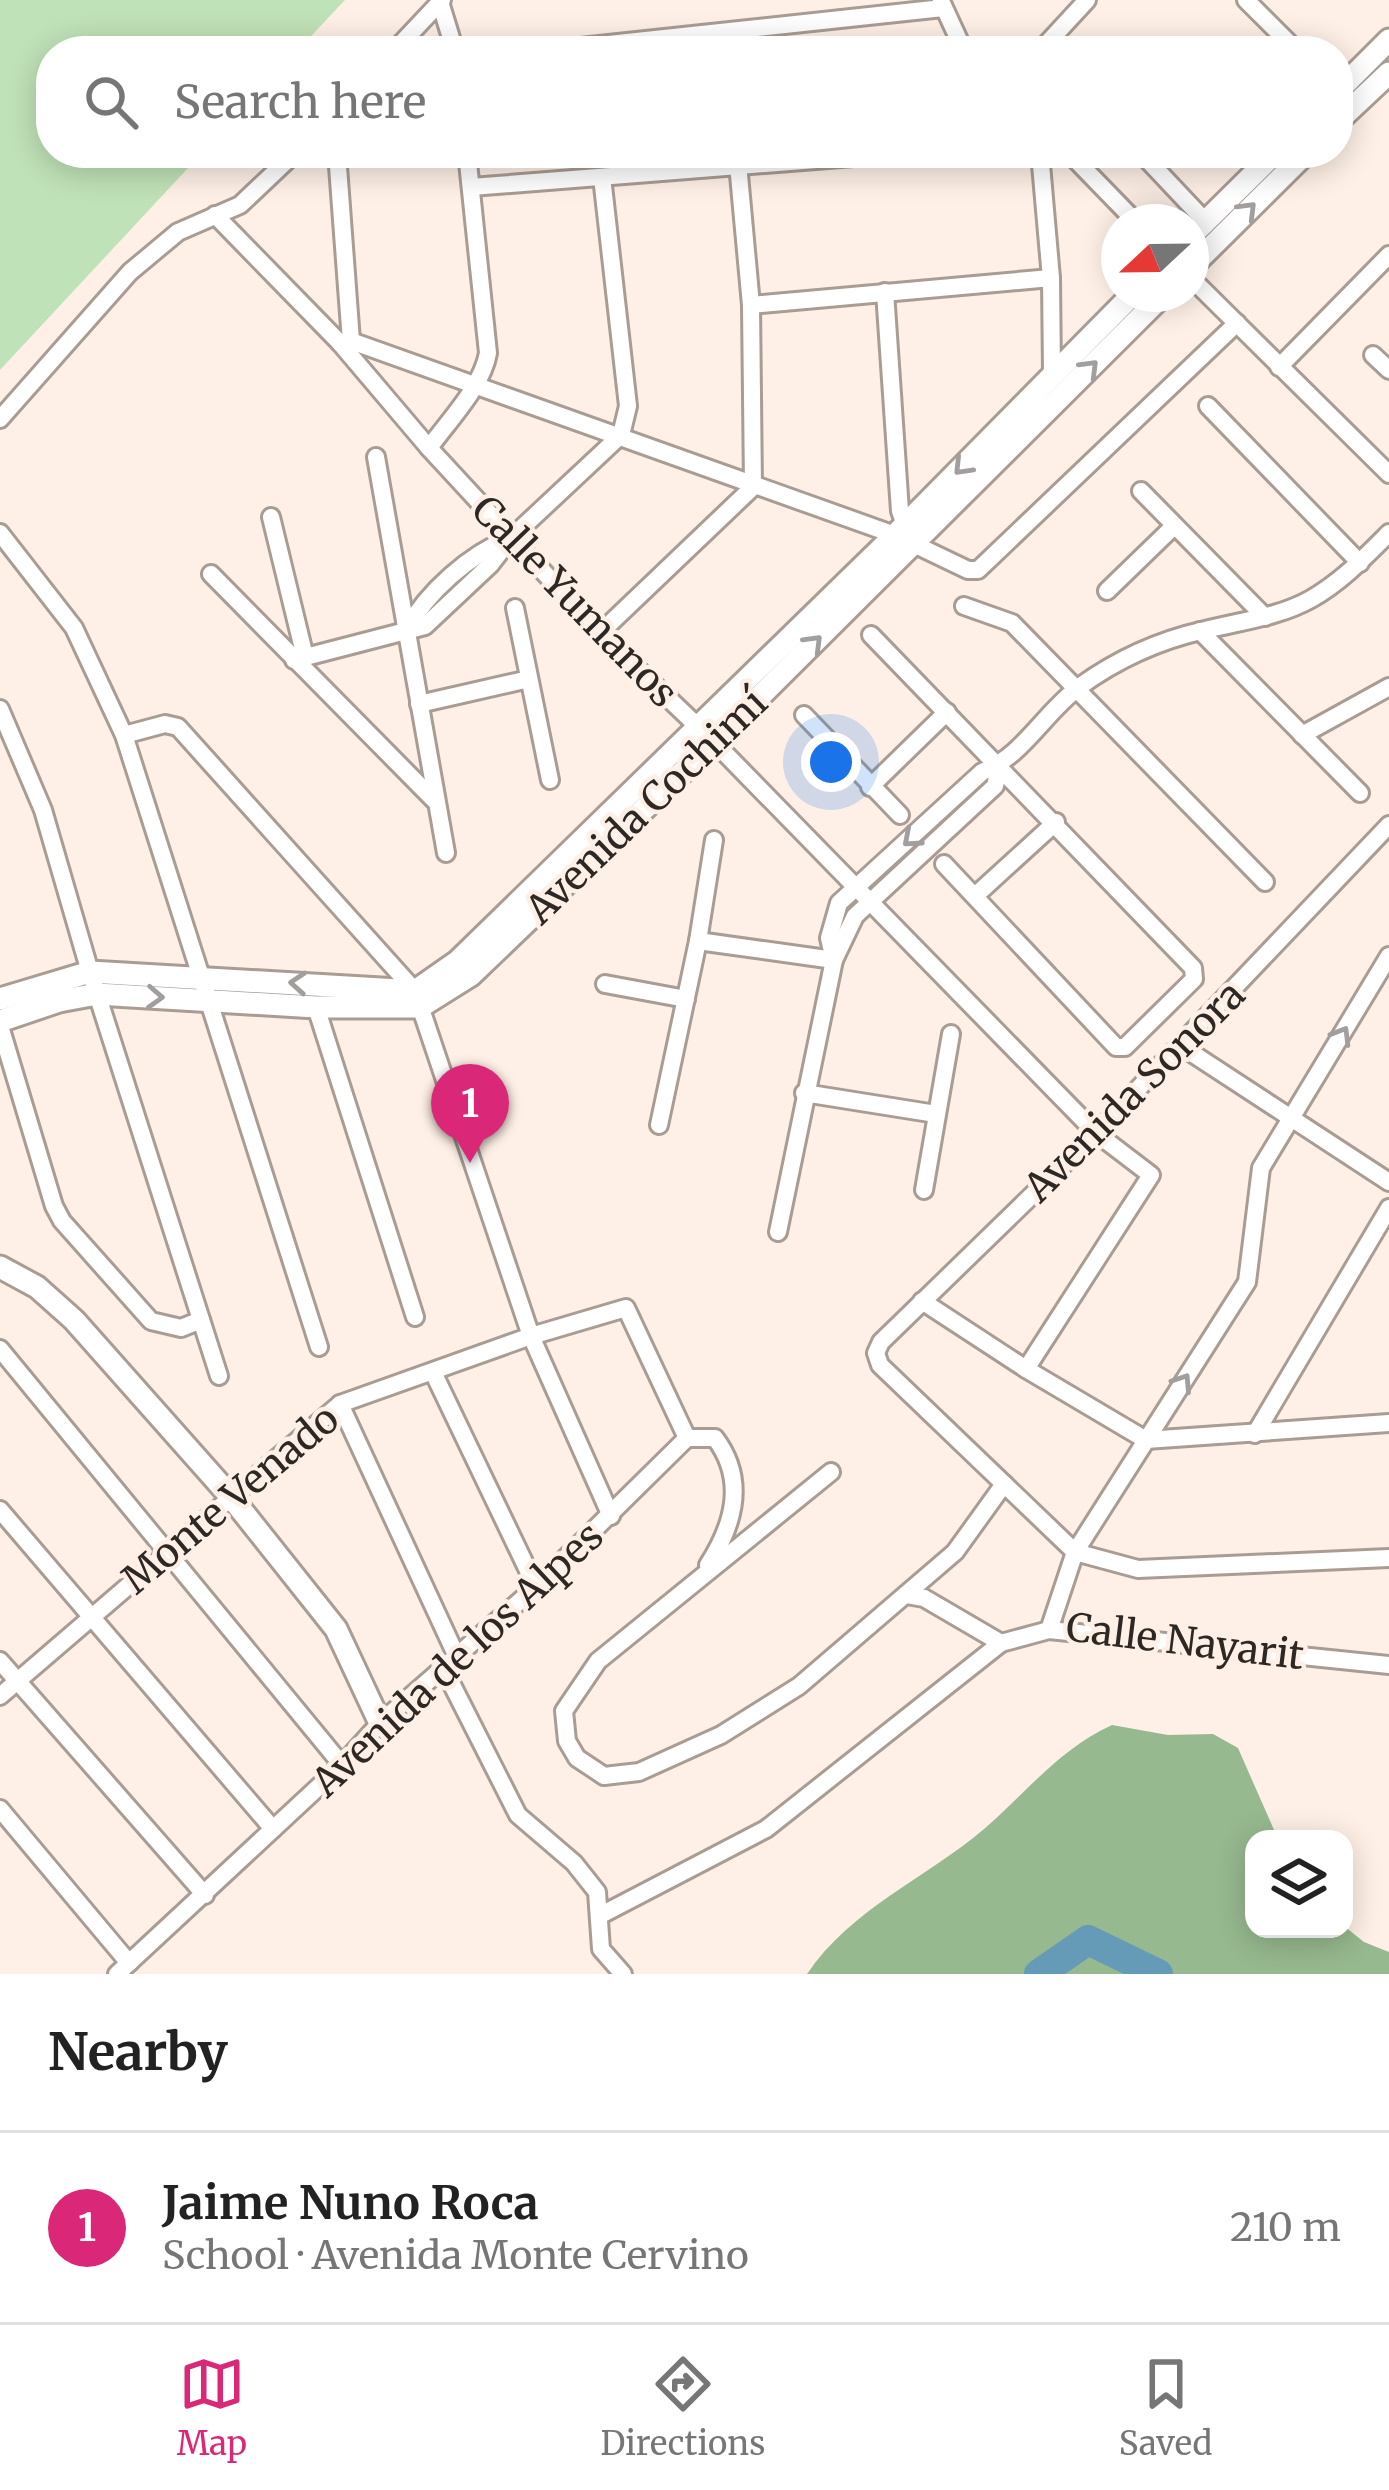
<!DOCTYPE html>
<html lang="en">
<head>
<meta charset="utf-8">
<style>
  :root { --surface:#fff; --page:#f2f2f2; --text:#222; --muted:#767676; --line:#e0e0e0; --accent:#db2777 }
  body { margin:0; font-family:Merriweather,serif; background:var(--page); color:var(--text) }
  .controls { position:absolute; right:36px; bottom:36px; display:grid; overflow:hidden; border-radius:24px; box-shadow:0 6px 30px #0003 }
  .controls button { width:108px; height:108px; display:grid; place-items:center; padding:0; border:0; border-bottom:3px solid var(--line); background:var(--surface); color:var(--text); font:60px sans-serif }
  .compass { position:absolute; left:1101px; top:204px; width:108px; height:108px; border-radius:50%; background:var(--surface); box-shadow:0 6px 30px #0003; rotate:248deg }
  .you { position:absolute; left:831px; top:762px; width:42px; height:42px; margin:-30px; border:9px solid #fff; border-radius:50%; background:#1a73e8; box-shadow:0 0 0 18px #1a73e833 }
  .badge { display:grid; place-items:center; width:78px; height:78px; border-radius:50%; background:var(--accent); color:#fff; font-size:39px; font-weight:700 }
  .pin { position:absolute; translate:-50% -99px; filter:drop-shadow(0 3px 6px #0008) }
  .pin::after { content:''; position:absolute; top:63px; width:42px; height:36px; background:inherit; clip-path:polygon(0 0,100% 0,50% 100%) }
  .list { margin:0; padding:0; list-style:none }
  h2 { display:flex; justify-content:space-between; align-items:center; height:156px; margin:0; padding:0 48px; font-size:51px }
  h2 small { font-size:39px; font-weight:400; color:var(--muted) }
  .list li { display:grid; grid-template-columns:78px 1fr auto; gap:36px; align-items:center; box-sizing:border-box; height:192px; padding:0 48px; border-top:3px solid var(--line) }
  .list b { display:block; font-size:45px; white-space:nowrap }
  .list p { margin:0; font-size:39px; white-space:nowrap; color:var(--muted) }
  .list em { font-size:39px; font-style:normal; color:var(--muted) }
  .icon { flex:none; width:66px; height:66px; fill:none; stroke:currentColor; stroke-width:2; stroke-linecap:round; stroke-linejoin:round }
  .map { position:relative; flex:none; width:1389px; height:1974px; overflow:hidden }
  .search { position:absolute; background:var(--surface); box-shadow:0 6px 30px #0003; left:36px; right:36px; top:36px; height:132px; display:flex; align-items:center; gap:30px; box-sizing:border-box; padding:0 42px; border-radius:48px; color:var(--muted); font-size:45px }
  .sheet { height:348px; background:var(--surface) }
  nav { display:flex; justify-content:space-around; align-items:center; box-sizing:border-box; height:168px; border-top:3px solid var(--line); background:var(--surface); font-size:33px; color:var(--muted) }
  nav a { display:grid; justify-items:center; gap:6px }
  nav .on { color:var(--accent) }
  .map>svg:first-child { display:block }
  .green { fill:#c0e2b8 }
  .forest { fill:#97b98f }
  .lines { fill:none; stroke-linecap:round; stroke-linejoin:round }
  .river { stroke:#669bb7; stroke-width:30 }
  .minor-casing { stroke:#a99c93; stroke-width:22 }
  .tertiary-casing { stroke:#a99c93; stroke-width:27 }
  .minor { stroke:#fff; stroke-width:16 }
  .tertiary { stroke:#fff; stroke-width:21 }
  .oneway { stroke:#a19e9d }
  .labels { text-anchor:middle; stroke-width:9; stroke-linejoin:round; paint-order:stroke }
  .street-label { font-size:39px; fill:#2e2825; stroke:#fef0e6 }
</style>
</head>
<body>
<div class="map">
<svg width="1389" height="1974" viewBox="0 0 1389 1974">
  <rect width="100%" height="100%" fill="#fef0e6"/>
  <path class="green" d="M0 0H345L297 51H51V153H202L0 370Z"/>
  <path class="forest" d="M1112 1725 1168 1735 1213 1734 1238 1748 1278 1839H1254V1929L1344 1926 1364 1942 1389 1952V1974H807C852 1908 925 1879 984 1829 1027 1792 1058 1750 1112 1725Z"/>
  <g class="lines">
    <path class="river" d="M1039 1974 1088 1940 1158 1974"/>
    <defs>
      <g id="minor">
        <path d="M1246 0 1297 51"/>
        <path d="M941 1 964 51"/>
        <path d="M440 2 455 51"/>
        <path d="M394 51 442 0"/>
        <path d="M543 51 943 8"/>
        <path d="M1040 51 1087 0"/>
        <path d="M337 153 351 341"/>
        <path d="M1040 153 1051 278 1052 374"/>
        <path d="M1069 153 1136 222"/>
        <path d="M1141 153 1206 222"/>
        <path d="M471 187 905 153"/>
        <path d="M215 215 340 343 429 448 600 633 714 742 1096 1133 1151 1175 1026 1369"/>
        <path d="M1191 278 1389 474"/>
        <path d="M885 292 900 511 908 533"/>
        <path d="M751 305 1051 278"/>
        <path d="M340 343 351 341 895 535 968 570H978L1237 323"/>
        <path d="M1373 355 1389 370"/>
        <path d="M1279 367 1389 255"/>
        <path d="M1208 406 1360 563"/>
        <path d="M0 419 130 272 178 232 240 205 295 153"/>
        <path d="M429 448C449 420 482 387 488 353L467 153"/>
        <path d="M376 457 446 853"/>
        <path d="M1141 491 1265 617"/>
        <path d="M271 517 305 657"/>
        <path d="M0 533 74 628 124 735 319 1347"/>
        <path d="M211 574 434 800"/>
        <path d="M1107 591 1174 526"/>
        <path d="M964 606 1012 623 1265 882"/>
        <path d="M515 608 550 780"/>
        <path d="M406 630C428 591 469 555 510 538"/>
        <path d="M1200 631 1360 793"/>
        <path d="M600 633 753 487 751 305 738 164"/>
        <path d="M871 635 1193 968 1194 979 1125 1047H1116L944 864"/>
        <path d="M294 660 425 626 490 565 511 538 621 435 628 406 602 177"/>
        <path d="M419 704 529 679"/>
        <path d="M0 709 43 810 90 972 219 1376"/>
        <path d="M804 715 900 815"/>
        <path d="M124 735 165 724 178 727 415 991 531 1336 611 1516"/>
        <path d="M1302 735 1389 687"/>
        <path d="M870 787 947 712"/>
        <path d="M1389 825 1096 1133 881 1342 876 1353 880 1365 1075 1552 1138 1569 1389 1558"/>
        <path d="M976 895 1056 822"/>
        <path d="M698 941 834 960"/>
        <path d="M834 960 829 938 839 903 982 772C1023 756 1044 713 1079 687 1116 660 1160 640 1205 630 1241 621 1279 617 1311 599 1341 582 1365 557 1389 533"/>
        <path d="M605 984 686 999"/>
        <path d="M316 1007 415 1317"/>
        <path d="M0 1026 54 1206 62 1221 151 1321 181 1328 201 1320"/>
        <path d="M1181 1046 1389 1182"/>
        <path d="M804 1093 936 1114"/>
        <path d="M659 1125 698 941 714 840"/>
        <path d="M924 1190 951 1034"/>
        <path d="M778 1232 834 960 855 916 995 786 1000 765"/>
        <path d="M922 1301 1026 1369 1146 1440 1389 1423"/>
        <path d="M0 1349 342 1765"/>
        <path d="M433 1372 536 1587"/>
        <path d="M340 1404 457 1657"/>
        <path d="M1255 1434 1389 1208"/>
        <path d="M687 1438H715C746 1479 735 1523 708 1565"/>
        <path d="M831 1472 598 1661 564 1711 567 1741 577 1758 604 1776 639 1772 721 1735 799 1686 955 1552 1004 1484"/>
        <path d="M0 1510 273 1829"/>
        <path d="M907 1595 924 1598 1001 1643 1049 1630 1389 1665"/>
        <path d="M1049 1630 1075 1552 1247 1282 1261 1168 1389 956"/>
        <path d="M0 1661 205 1895"/>
        <path d="M444 1669 518 1815 574 1863 597 1892 601 1949 623 1974"/>
        <path d="M0 1696 340 1404 531 1336 626 1308 687 1438"/>
        <path d="M0 1809 129 1963"/>
        <path d="M599 1916 766 1829 1001 1643"/>
        <path d="M117 1974 342 1765 380 1723 536 1587 687 1438"/>
      </g>
      <g id="tertiary">
        <path d="M1338 91 1389 40"/>
        <path d="M1338 121 1389 73"/>
        <path d="M1191 236 1275 153"/>
        <path d="M1191 267 1306 153"/>
        <path d="M0 999 90 972 415 991 458 961 895 535 1133 294"/>
        <path d="M0 1021 59 1001 97 994 316 1007H420L471 975 714 742 1164 294"/>
        <path d="M0 1267 37 1287 74 1320 231 1497 336 1629 380 1723"/>
      </g>
    </defs>
    <use href="#minor" class="minor-casing"/>
    <use href="#tertiary" class="tertiary-casing"/>
    <use href="#minor" class="minor"/>
    <use href="#tertiary" class="tertiary"/>
  </g>
  <defs><path id="oneway-chevron" d="M-2-3.5L2.5 0L-2 3.5" fill="none" stroke-width="1.6" stroke-linecap="round" stroke-linejoin="round" transform="scale(3)"/></defs>
  <g class="oneway">
    <use href="#oneway-chevron" transform="translate(1248 210) rotate(-45)"/>
    <use href="#oneway-chevron" transform="translate(1090 368) rotate(-45)"/>
    <use href="#oneway-chevron" transform="translate(962 467) rotate(134)"/>
    <use href="#oneway-chevron" transform="translate(814 643) rotate(-45)"/>
    <use href="#oneway-chevron" transform="translate(911 839) rotate(139)"/>
    <use href="#oneway-chevron" transform="translate(298 983) rotate(-176)"/>
    <use href="#oneway-chevron" transform="translate(155 997) rotate(3)"/>
    <use href="#oneway-chevron" transform="translate(1342 1035) rotate(-59)"/>
    <use href="#oneway-chevron" transform="translate(1183 1382) rotate(-57)"/>
  </g>
  <g class="labels">
    <g class="street-label">
      <text transform="translate(575 601) rotate(46)" y="14">Calle Yumanos</text>
      <text transform="translate(646 806) rotate(-44)" y="14">Avenida Cochimí</text>
      <text transform="translate(1134 1091) rotate(-45)" y="14">Avenida Sonora</text>
      <text transform="translate(230 1499) rotate(-40)" y="14">Monte Venado</text>
      <text transform="translate(1185 1641) rotate(7)" y="14">Calle Nayarit</text>
      <text transform="translate(457 1659) rotate(-43)" y="14">Avenida de los Alpes</text>
    </g>
  </g>
</svg>
<div class="controls">
<button><svg class="icon" aria-label="layers" viewBox="0 0 24 24"><path d="M12 4l9 5-9 5-9-5zM3 14l9 5 9-5"/></svg></button>
</div>
<svg class="compass" viewBox="-18 -18 36 36"><path d="M0-13l5 13h-10z" fill="#e53935"/><path d="M0 13l5-13h-10z" fill="#767676"/></svg>
<div class="you"></div>
<div class="pin badge" style="left:470px;top:1163px">1</div>
<div class="search"><svg class="icon" aria-label="search" viewBox="0 0 24 24"><circle cx="10" cy="10" r="6"/><path d="M15 15l6 6"/></svg>Search here</div>
</div>
<section class="sheet">
<h2>Nearby<small></small></h2>
<ul class="list">
<li><span class="badge">1</span><div><b>Jaime Nuno Roca</b><p>School · Avenida Monte Cervino</p></div><em>210 m</em></li>
</ul>
</section>
<nav>
<a class="on"><svg class="icon" aria-label="map" viewBox="0 0 24 24"><path d="M3 6l6-2 6 2 6-2v14l-6 2-6-2-6 2zM9 4v14M15 6v14"/></svg>Map</a>
<a><svg class="icon" aria-label="directions" viewBox="0 0 24 24"><path d="M12 3l9 9-9 9-9-9zM9 14v-3h6M13 9l2 2-2 2"/></svg>Directions</a>
<a><svg class="icon" aria-label="saved" viewBox="0 0 24 24"><path d="M7 4h10v16l-5-4-5 4z"/></svg>Saved</a>
</nav>
</body>
</html>
